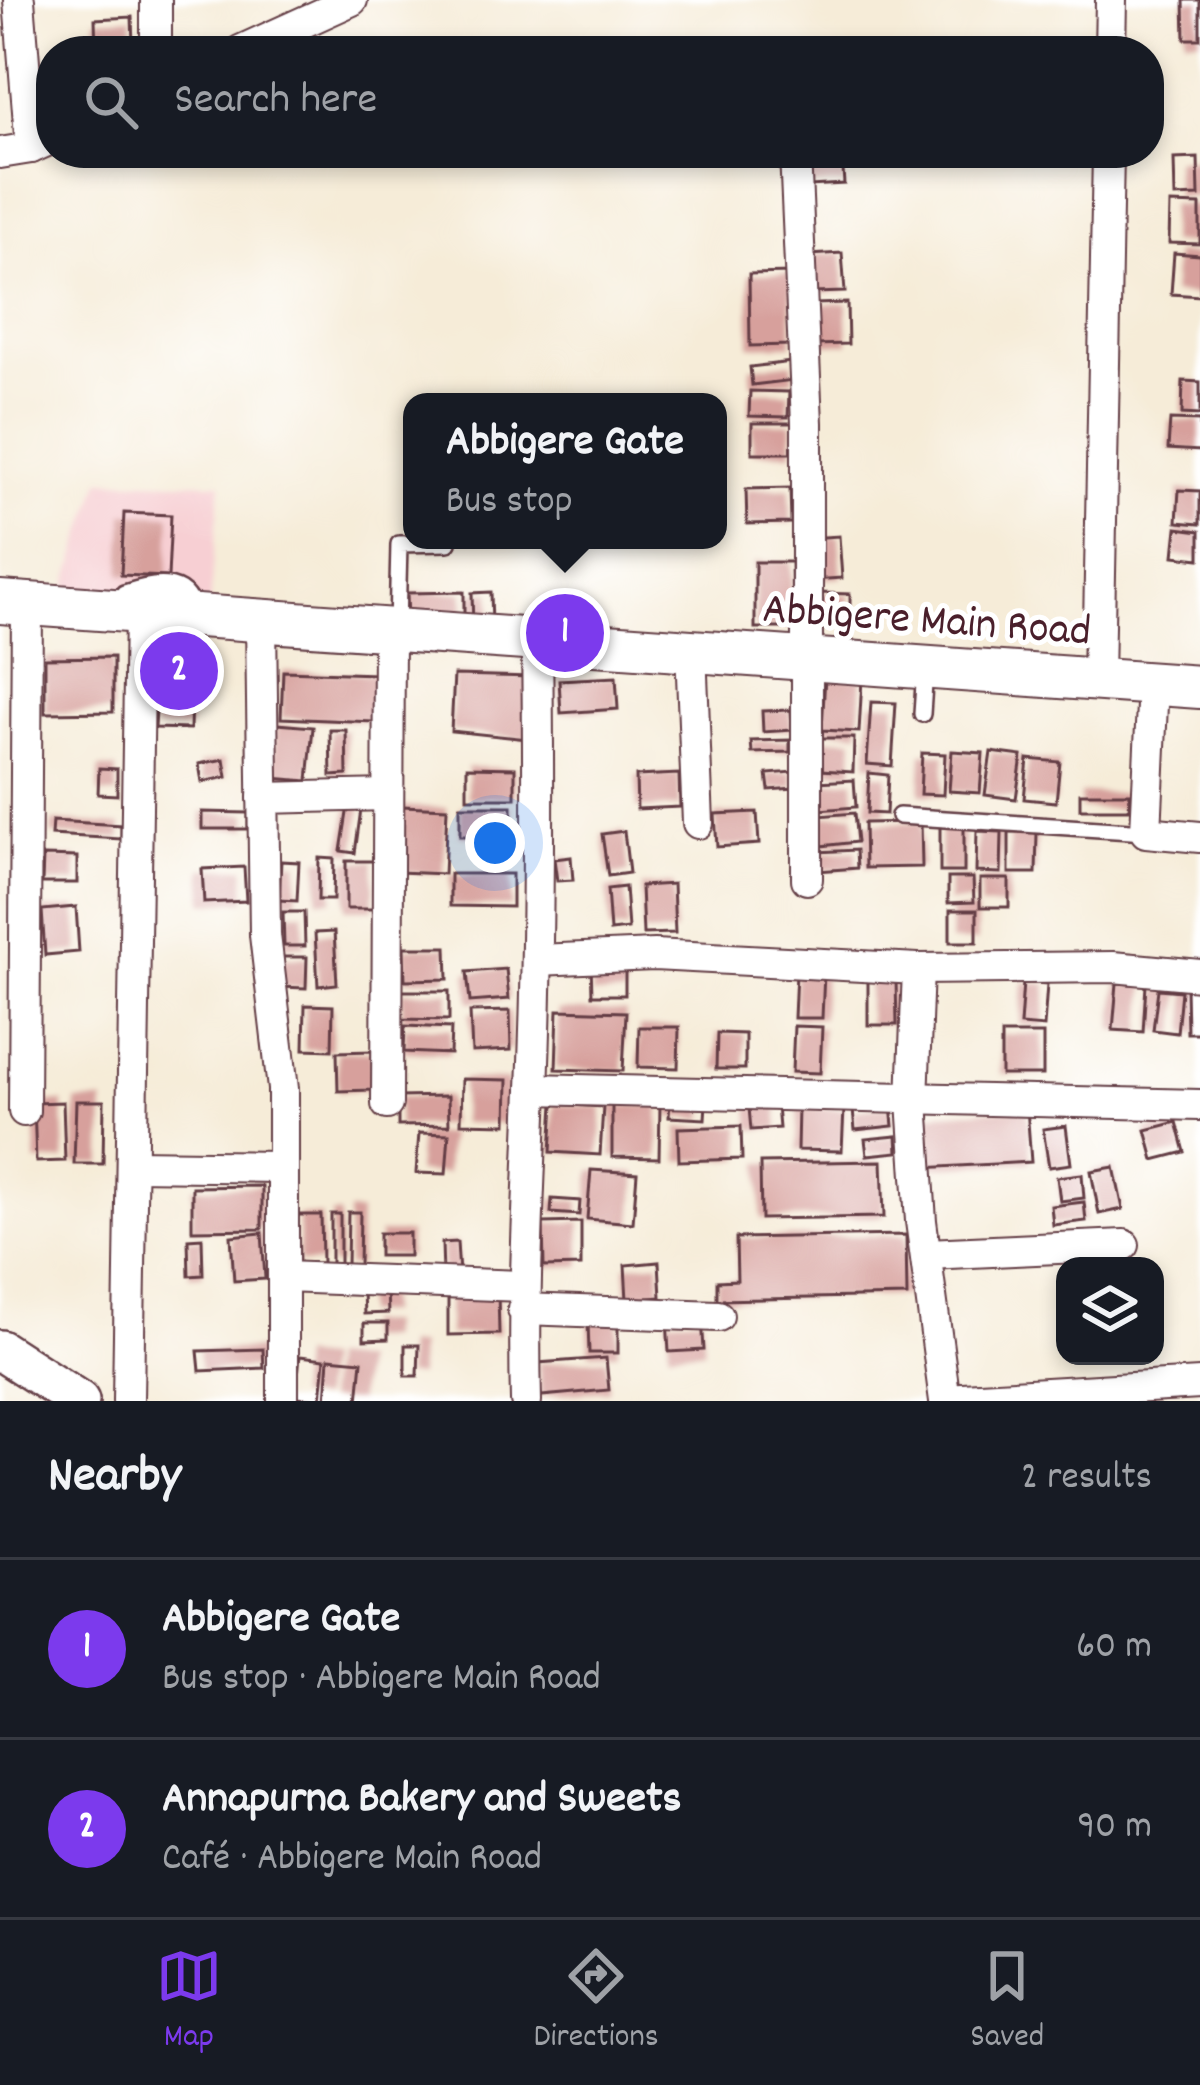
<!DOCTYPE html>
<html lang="en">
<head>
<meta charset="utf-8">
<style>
  :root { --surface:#171b24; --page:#242831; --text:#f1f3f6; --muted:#9ea1a6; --line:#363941; --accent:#7c3aed }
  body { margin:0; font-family:Dekko,sans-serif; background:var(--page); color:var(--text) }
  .controls { position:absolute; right:36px; bottom:36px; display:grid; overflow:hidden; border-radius:24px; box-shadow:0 6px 18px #0003 }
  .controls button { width:108px; height:108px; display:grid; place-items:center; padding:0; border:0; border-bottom:3px solid var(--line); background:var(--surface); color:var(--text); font:60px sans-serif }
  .you { position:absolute; left:495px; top:843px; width:42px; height:42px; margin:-30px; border:9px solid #fff; border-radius:50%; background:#1a73e8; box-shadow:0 0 0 18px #1a73e833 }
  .badge { display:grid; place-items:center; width:78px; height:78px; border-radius:50%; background:var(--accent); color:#fff; font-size:39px; font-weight:700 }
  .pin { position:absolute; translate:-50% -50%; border:6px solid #fff; box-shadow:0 3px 12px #0006 }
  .popup { position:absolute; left:403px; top:393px; width:324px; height:156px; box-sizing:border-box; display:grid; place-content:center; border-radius:24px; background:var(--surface); filter:drop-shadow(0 3px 9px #0005); font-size:39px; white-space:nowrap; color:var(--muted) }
  .popup b { font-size:45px; color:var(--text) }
  .popup::after { content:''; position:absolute; left:50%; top:100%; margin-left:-24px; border:24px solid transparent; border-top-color:var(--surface) }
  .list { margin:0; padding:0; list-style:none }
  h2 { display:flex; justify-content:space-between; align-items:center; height:156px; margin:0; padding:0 48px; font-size:51px }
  h2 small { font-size:39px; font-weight:400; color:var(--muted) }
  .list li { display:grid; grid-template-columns:78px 1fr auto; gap:36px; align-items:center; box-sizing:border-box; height:180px; padding:0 48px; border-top:3px solid var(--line) }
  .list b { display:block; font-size:45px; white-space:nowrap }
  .list p { margin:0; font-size:39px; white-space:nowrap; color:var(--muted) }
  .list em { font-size:39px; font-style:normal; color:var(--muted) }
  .icon { flex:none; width:66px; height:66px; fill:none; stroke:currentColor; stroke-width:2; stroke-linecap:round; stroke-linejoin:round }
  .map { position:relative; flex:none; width:1200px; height:1401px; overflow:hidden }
  .search { position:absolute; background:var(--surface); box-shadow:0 6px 18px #0003; left:36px; right:36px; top:36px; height:132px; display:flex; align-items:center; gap:30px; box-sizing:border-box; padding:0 42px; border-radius:48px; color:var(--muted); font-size:45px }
  .sheet { height:516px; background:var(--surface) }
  nav { display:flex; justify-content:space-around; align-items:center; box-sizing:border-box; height:168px; border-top:3px solid var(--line); background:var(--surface); font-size:33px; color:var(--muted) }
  nav a { display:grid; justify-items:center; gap:6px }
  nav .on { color:var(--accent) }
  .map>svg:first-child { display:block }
  .built { fill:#f7cfd3 }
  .building { fill:#d7a09c }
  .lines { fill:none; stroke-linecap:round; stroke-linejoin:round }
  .service-casing { stroke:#643e45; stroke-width:20 }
  .minor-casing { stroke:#643e45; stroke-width:34 }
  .tertiary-casing { stroke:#643e45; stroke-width:44 }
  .secondary-casing { stroke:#643e45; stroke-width:46 }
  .service { stroke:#fff; stroke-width:15 }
  .minor { stroke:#fff; stroke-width:30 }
  .tertiary { stroke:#fff; stroke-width:39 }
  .secondary { stroke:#fff; stroke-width:42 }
  .labels { text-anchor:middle; stroke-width:10; stroke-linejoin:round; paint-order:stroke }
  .street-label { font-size:45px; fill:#4a1f2b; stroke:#fff }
</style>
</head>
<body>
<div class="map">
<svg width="1200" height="1401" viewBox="0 0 1200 1401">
  <rect width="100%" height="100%" fill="#fff"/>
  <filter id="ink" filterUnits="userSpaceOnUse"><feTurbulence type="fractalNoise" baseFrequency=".00833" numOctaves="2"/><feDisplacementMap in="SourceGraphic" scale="24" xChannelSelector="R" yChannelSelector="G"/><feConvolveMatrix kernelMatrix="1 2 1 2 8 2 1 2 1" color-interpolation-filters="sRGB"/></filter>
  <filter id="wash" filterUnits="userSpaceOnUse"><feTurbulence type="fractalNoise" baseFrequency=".004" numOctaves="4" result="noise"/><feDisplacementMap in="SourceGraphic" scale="48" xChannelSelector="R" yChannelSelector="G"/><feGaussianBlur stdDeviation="2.7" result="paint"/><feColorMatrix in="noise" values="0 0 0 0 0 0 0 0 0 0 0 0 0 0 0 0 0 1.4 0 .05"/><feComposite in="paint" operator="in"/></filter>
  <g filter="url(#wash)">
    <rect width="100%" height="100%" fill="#f6ecd8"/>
    <path class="built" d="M101 480 221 483 208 617 60 606Z"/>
    <g id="blocks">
      <g class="building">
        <path d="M1184 0H1200V39H1185Z"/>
        <path d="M132 17 133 45 96 47 95 19Z"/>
        <path d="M842 155 844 184 809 186 807 157Z"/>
        <path d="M1198 158 1199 196 1175 197 1174 159Z"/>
        <path d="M1170 204 1200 205V244L1169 243Z"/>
        <path d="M842 253 845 292 812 293 810 255Z"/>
        <path d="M1174 253 1200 255V296L1171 294Z"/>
        <path d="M791 273 792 345 750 346 749 274Z"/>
        <path d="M847 303 848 344 814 345 813 304Z"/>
        <path d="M792 362 794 380 752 385 750 367Z"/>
        <path d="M1183 381 1200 382V415L1182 414Z"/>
        <path d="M750 391 789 392 788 417 749 416Z"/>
        <path d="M1170 420 1200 421V451L1168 449Z"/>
        <rect x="752" y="423" width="40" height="30"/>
        <path d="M790 488 791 523 747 524 746 489Z"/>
        <path d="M1179 490 1200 491V524L1177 522Z"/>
        <path d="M124 513 171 515 168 577 121 575Z"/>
        <path d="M1177 528 1200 531V559L1174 556Z"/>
        <path d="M839 536 842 578 812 580 809 538Z"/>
        <path d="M755 562H791L792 628H755Z"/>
        <path d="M464 592V620L408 621 407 593Z"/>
        <path d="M491 592 492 626H473L472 593Z"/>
        <path d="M818 593 850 594V623H818Z"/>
        <path d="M160 654 199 656 197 688 159 686Z"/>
        <path d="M113 657V712L45 713V658Z"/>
        <path d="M283 671 376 674 374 722 281 718Z"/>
        <path d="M454 675 531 677 528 739 451 731Z"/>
        <path d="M825 676 862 679 859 732 822 730Z"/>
        <path d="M616 677 618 709 561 713 559 680Z"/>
        <path d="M157 694 191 695 190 729 155 728Z"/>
        <path d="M871 702 896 703 892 766 867 764Z"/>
        <path d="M791 710 792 730 763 732 762 711Z"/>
        <path d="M277 724 313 727 308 781 272 778Z"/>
        <path d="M330 730H346L347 775 331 776Z"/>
        <path d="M821 738H854L853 772 820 770Z"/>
        <path d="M790 740V752L752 753 751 741Z"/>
        <path d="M952 751 983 753 980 793 949 791Z"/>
        <path d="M991 752 1022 756 1016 799 985 795Z"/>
        <path d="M922 753 945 754 943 795 920 794Z"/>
        <path d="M224 759 227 777 202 782 199 764Z"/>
        <path d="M1028 759 1060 762 1056 802 1024 799Z"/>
        <path d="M467 767 515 768V798H467Z"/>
        <path d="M99 768 117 769V795L98 794Z"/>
        <path d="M793 772 794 788 769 790 767 774Z"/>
        <path d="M869 773 888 775 886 814 867 813Z"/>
        <path d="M679 774 680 807 637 809 636 776Z"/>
        <path d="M854 780 856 807 819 810 817 782Z"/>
        <path d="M1080 793H1130L1129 809H1080Z"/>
        <path d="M349 800 362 802 355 853 341 851Z"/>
        <path d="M402 806 447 808 444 874 399 872Z"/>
        <rect x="460" y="806" width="52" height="30"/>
        <path d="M202 812 248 813V829H202Z"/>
        <path d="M757 812 759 844 717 847 715 814Z"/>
        <path d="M854 813 857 842 821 846 818 816Z"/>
        <path d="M52 821 121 825V839L51 835Z"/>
        <path d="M921 822 922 867 865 868 864 823Z"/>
        <rect x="940" y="827" width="24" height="45"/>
        <path d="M624 831 629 873 608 876 602 834Z"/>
        <path d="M977 831 1002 832 1001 873 976 872Z"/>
        <path d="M1009 832H1037L1036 873H1009Z"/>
        <path d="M856 850 857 868 818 871 817 852Z"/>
        <path d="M43 856 77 857V883H42Z"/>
        <path d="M571 857 573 880 557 881 554 859Z"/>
        <path d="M319 858 334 859 333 900H318Z"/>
        <path d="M281 861 299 862 297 901 279 900Z"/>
        <rect x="346" y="861" width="28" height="48"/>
        <path d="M244 867 246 901 204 903 202 869Z"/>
        <path d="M450 874H512V907L450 906Z"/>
        <path d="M948 878H973L974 902 948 903Z"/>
        <rect x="980" y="879" width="29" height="28"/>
        <path d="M673 884 675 933 643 934 641 886Z"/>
        <path d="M625 887 628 929 610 931 607 889Z"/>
        <path d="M76 907 79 952 45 955 42 910Z"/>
        <rect x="950" y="910" width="27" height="32"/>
        <path d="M283 912H304L305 946H284Z"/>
        <path d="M334 932 337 984 318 986 315 933Z"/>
        <path d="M404 947H447L448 979 405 980Z"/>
        <path d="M281 957H307L306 988 280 987Z"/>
        <path d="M625 961V995H592L591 962Z"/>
        <path d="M506 969 509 999 470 1002 467 972Z"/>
        <path d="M796 972 824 973 822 1018H794Z"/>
        <path d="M896 980 897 1025H868V981Z"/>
        <path d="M1023 982 1047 984 1044 1027 1020 1025Z"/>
        <path d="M1117 983 1146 985 1143 1032 1113 1030Z"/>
        <path d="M1186 987H1200V1033H1187Z"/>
        <path d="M1158 989 1181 991 1177 1033 1153 1030Z"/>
        <path d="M402 991H449V1020L402 1019Z"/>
        <path d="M305 1005 333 1006 332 1050 304 1049Z"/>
        <path d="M558 1010 626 1012 623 1071 556 1069Z"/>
        <path d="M510 1011 511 1050 472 1052 470 1012Z"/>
        <path d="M405 1026 451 1028 450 1054 404 1052Z"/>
        <path d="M794 1026 822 1027 820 1073 792 1072Z"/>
        <path d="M639 1027H679L678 1068 638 1067Z"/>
        <path d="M717 1033 745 1034V1069H716Z"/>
        <rect x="1001" y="1034" width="42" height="41"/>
        <path d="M372 1051 373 1090 338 1091 337 1052Z"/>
        <path d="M462 1079 508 1080 507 1124 461 1123Z"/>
        <path d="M448 1096 449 1125 398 1126V1097Z"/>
        <path d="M670 1100 706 1103 705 1119 669 1117Z"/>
        <path d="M76 1101H104L103 1164H74Z"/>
        <path d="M63 1102 65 1161 36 1162 34 1103Z"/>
        <path d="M554 1104 603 1107 600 1155 551 1152Z"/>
        <path d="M612 1105 660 1106 659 1158 612 1157Z"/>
        <path d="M777 1106 779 1128 751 1130 749 1108Z"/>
        <path d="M891 1106 893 1126 855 1130 853 1110Z"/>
        <path d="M798 1108 844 1109 842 1151 797 1150Z"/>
        <path d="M1027 1108 1031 1162 922 1168 918 1114Z"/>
        <path d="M1177 1122 1185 1152 1154 1160 1146 1130Z"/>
        <path d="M741 1126 742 1159 679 1161 678 1128Z"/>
        <path d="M1066 1126 1071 1164 1049 1167 1043 1129Z"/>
        <path d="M419 1133 449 1134 446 1174 416 1173Z"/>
        <path d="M897 1136 898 1152 867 1155 865 1139Z"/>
        <path d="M882 1161 884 1217 761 1219 760 1163Z"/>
        <path d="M1114 1167 1123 1209 1099 1214 1091 1171Z"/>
        <path d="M591 1170 637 1173 633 1223 587 1219Z"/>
        <path d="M1082 1174 1084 1198 1060 1201 1057 1177Z"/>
        <path d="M262 1186V1229L192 1230V1187Z"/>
        <path d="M552 1199 580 1201 579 1215 551 1213Z"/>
        <path d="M1084 1202 1086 1221 1053 1225 1051 1206Z"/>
        <path d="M348 1212H360L359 1266H347Z"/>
        <rect x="331" y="1214" width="9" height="51"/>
        <path d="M298 1215H321L322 1263H299Z"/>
        <path d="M581 1222V1266L544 1267 543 1223Z"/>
        <path d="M262 1233 265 1279 234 1281 231 1236Z"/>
        <rect x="379" y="1233" width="30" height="23"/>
        <path d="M906 1235 907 1296 717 1300V1281L737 1280 736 1238Z"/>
        <path d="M202 1238 203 1275 189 1276 188 1239Z"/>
        <path d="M457 1242 459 1274 443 1275 442 1243Z"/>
        <path d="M659 1262 661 1297 627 1300 625 1265Z"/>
        <path d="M387 1291 388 1313 364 1314 363 1292Z"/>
        <path d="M448 1292H498L499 1334 448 1335Z"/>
        <path d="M702 1317 704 1350 669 1352 667 1319Z"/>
        <path d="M618 1320V1353H589L588 1321Z"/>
        <path d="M364 1323H388V1339L364 1340Z"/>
        <path d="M405 1345H419L418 1376H405Z"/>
        <path d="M263 1349 264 1368 200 1371 198 1351Z"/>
        <path d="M300 1356 325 1359 321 1399 296 1397Z"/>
        <path d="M329 1358 362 1361 358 1401 326 1400Z"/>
        <path d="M606 1358 609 1390 541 1396 538 1363Z"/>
      </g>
    </g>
  </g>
  <g filter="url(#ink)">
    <use href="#blocks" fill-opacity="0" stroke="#643e45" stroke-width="3"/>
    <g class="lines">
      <defs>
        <g id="service">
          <path d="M120 602 124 593C151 584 186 576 193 612"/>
          <path d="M397 627 399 544 448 543"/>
          <path d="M922 714 925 669"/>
          <path d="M899 816 1146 832"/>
        </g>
        <g id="minor">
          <path d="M19 0 31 148"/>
          <path d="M156 0V51"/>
          <path d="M240 51 352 0"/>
          <path d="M1110 51 1111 0"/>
          <path d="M0 153 31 148 51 139"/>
          <path d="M795 153 807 423V879"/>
          <path d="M261 620 265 935 283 1089V1401"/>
          <path d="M691 650 698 823"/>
          <path d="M1098 679 1108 153"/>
          <path d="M1153 683 1146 832 1200 837"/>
          <path d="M263 798 388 795"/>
          <path d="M537 960 654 955 918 969 1113 967 1200 975"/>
          <path d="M918 969 913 1101 921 1221 945 1401"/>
          <path d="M533 1089 1200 1105"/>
          <path d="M387 1104 389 629"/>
          <path d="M24 1111 27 604"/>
          <path d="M132 1165 281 1167"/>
          <path d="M927 1254 1124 1245"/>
          <path d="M283 1277 522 1286"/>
          <path d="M523 1309 718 1316"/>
          <path d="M945 1399 1200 1384"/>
          <path d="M128 1401 140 612"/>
          <path d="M526 1401C523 1296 529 1194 533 1089 539 939 539 790 537 640"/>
        </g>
        <path id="tertiary" d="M0 1350 79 1401"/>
        <path id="secondary" d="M0 602 1200 687"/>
      </defs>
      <use href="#service" class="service-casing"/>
      <use href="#minor" class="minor-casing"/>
      <use href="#tertiary" class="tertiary-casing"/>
      <use href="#secondary" class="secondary-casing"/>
      <use href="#service" class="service"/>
      <use href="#minor" class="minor"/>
      <use href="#tertiary" class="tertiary"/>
      <use href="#secondary" class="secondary"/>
    </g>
  </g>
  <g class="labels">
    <g class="street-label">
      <text transform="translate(927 616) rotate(4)" y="16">Abbigere Main Road</text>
    </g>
  </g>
</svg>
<div class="controls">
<button><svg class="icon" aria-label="layers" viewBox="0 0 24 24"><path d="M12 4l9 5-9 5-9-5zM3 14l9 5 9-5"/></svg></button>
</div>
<div class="you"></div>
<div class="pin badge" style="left:565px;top:633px">1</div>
<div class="popup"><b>Abbigere Gate</b>Bus stop</div>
<div class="pin badge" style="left:179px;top:671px">2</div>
<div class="search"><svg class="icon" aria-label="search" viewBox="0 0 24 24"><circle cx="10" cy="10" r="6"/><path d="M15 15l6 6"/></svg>Search here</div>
</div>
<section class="sheet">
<h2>Nearby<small>2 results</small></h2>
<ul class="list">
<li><span class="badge">1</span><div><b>Abbigere Gate</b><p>Bus stop · Abbigere Main Road</p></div><em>60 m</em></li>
<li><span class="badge">2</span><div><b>Annapurna Bakery and Sweets</b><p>Café · Abbigere Main Road</p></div><em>90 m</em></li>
</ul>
</section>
<nav>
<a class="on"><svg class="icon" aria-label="map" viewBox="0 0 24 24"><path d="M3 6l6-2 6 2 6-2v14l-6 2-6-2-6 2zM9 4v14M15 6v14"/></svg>Map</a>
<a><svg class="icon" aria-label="directions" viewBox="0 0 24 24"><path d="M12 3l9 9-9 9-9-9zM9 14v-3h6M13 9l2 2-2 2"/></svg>Directions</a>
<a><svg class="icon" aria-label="saved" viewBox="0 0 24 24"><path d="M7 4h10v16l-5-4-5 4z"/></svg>Saved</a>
</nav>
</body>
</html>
